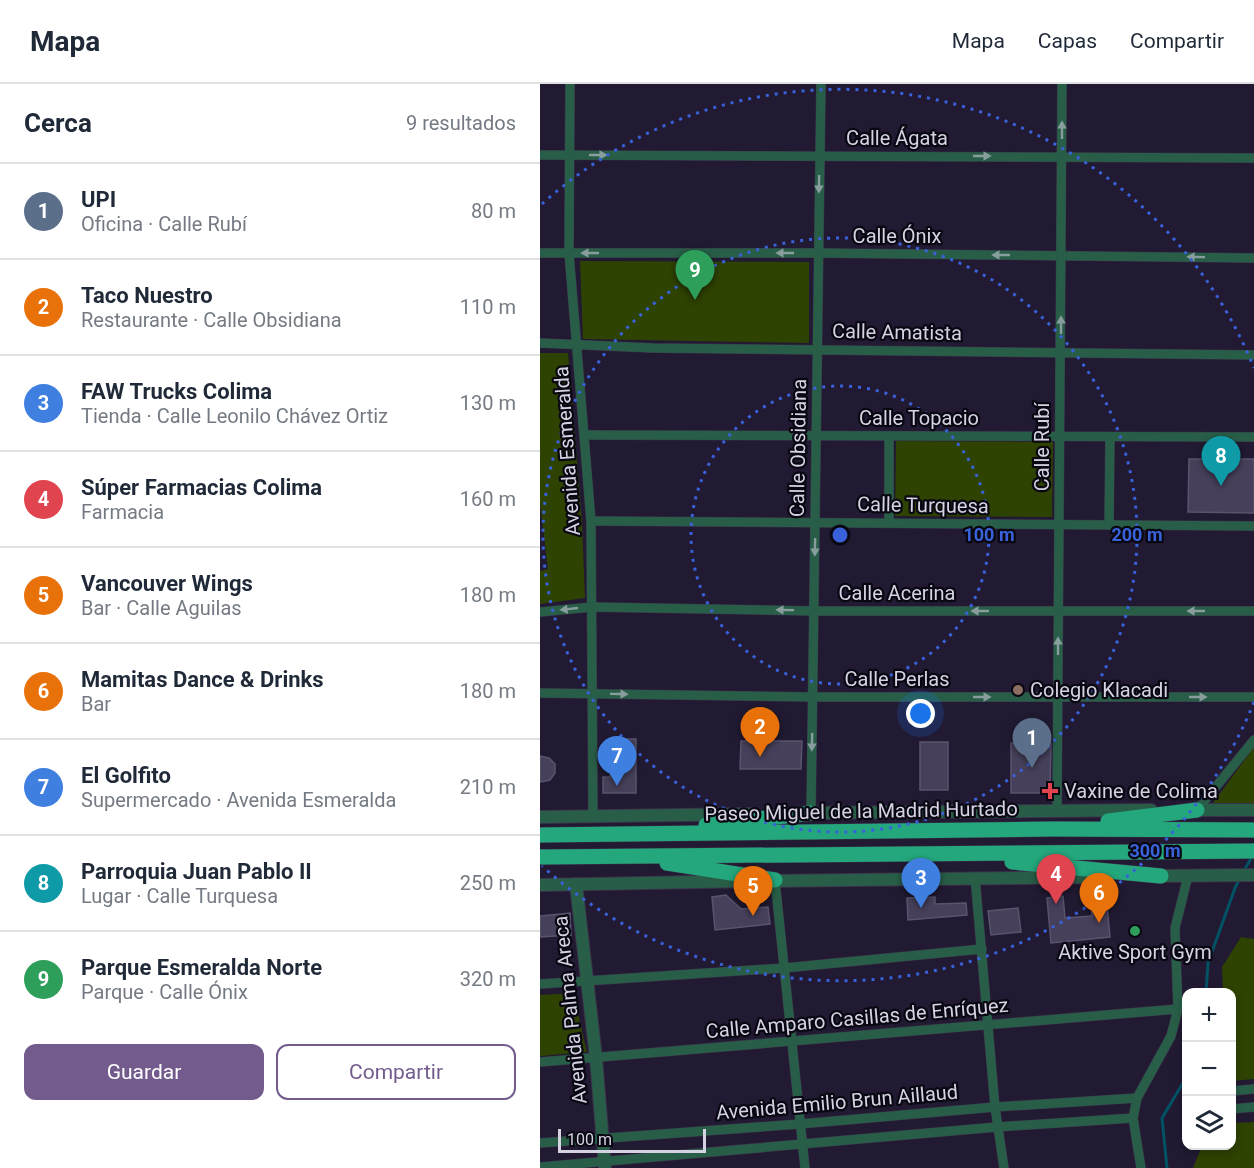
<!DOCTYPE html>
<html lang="es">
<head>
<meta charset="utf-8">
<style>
  :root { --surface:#fff; --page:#f6f6f7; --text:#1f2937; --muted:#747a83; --line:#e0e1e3; --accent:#735c8d }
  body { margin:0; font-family:Roboto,sans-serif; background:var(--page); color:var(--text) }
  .controls { position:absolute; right:18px; bottom:18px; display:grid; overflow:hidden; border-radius:12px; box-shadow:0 3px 9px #0003 }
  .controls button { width:54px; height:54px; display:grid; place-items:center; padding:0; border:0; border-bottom:2px solid var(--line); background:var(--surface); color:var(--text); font:30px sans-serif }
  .scale { position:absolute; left:18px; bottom:15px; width:148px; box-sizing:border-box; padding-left:6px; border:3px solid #d5d2e2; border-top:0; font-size:16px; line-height:21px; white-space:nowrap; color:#d5d2e2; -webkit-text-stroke:4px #090711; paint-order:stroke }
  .you { position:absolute; left:381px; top:630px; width:21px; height:21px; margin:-15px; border:4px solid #fff; border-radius:50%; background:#1a73e8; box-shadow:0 0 0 9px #1a73e833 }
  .badge { display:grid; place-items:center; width:39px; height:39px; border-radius:50%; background:var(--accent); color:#fff; font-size:20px; font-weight:700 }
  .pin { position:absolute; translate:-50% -50px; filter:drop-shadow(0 2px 3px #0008) }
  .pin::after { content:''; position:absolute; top:32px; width:21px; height:18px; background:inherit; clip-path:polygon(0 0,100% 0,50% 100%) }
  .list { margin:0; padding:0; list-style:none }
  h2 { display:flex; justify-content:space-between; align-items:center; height:78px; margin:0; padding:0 24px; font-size:26px }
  h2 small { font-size:20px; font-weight:400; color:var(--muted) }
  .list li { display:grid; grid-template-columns:39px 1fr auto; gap:18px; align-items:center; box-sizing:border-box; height:96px; padding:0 24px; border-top:2px solid var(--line) }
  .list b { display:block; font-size:22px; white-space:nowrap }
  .list p { margin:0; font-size:20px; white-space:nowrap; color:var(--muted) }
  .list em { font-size:20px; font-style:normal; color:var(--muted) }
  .actions { display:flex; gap:12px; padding:18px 24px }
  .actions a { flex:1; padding:14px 0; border:2px solid var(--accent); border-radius:12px; text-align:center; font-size:21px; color:var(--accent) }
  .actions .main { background:var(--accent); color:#fff }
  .icon { flex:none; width:33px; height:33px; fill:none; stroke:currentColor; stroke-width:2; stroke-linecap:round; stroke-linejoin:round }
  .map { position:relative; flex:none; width:714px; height:1084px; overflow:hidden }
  header { display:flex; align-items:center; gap:36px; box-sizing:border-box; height:84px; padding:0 30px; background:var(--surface); border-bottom:2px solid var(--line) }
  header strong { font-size:28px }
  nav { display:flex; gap:33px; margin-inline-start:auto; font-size:21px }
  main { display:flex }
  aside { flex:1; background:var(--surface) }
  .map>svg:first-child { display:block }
  .green { fill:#2e4202 }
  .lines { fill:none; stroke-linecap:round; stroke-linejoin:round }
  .stream { stroke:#015265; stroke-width:3 }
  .building { fill:#47405b; stroke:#5a536f; stroke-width:1.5 }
  .minor-casing { stroke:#3a344b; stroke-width:10 }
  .tertiary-casing { stroke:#3a344b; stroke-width:14 }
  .trunk-casing { stroke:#3a344b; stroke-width:16 }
  .minor { stroke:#285e48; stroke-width:9 }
  .tertiary { stroke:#285e48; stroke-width:12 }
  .trunk { stroke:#24a77c; stroke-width:15 }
  .oneway { fill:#879e9d }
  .ring { fill:none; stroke:#3962da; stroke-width:3; stroke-dasharray:3 6 }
  .education-dot { fill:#8d6e63; stroke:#090711; stroke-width:2 }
  .health-dot { fill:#e0444e; stroke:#090711; stroke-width:2 }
  .leisure-dot { fill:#2e9e5b; stroke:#090711; stroke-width:2 }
  .labels { text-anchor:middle; stroke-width:4.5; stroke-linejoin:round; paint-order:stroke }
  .street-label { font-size:20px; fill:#d5d2e2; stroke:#090711 }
  .poi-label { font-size:20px; fill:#d5d2e2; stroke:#090711; text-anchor:start }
  .centre { fill:#3962da; stroke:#090711; stroke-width:3 }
  .ring-label { font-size:18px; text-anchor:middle; font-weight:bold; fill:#3962da; stroke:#090711; stroke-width:4.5; stroke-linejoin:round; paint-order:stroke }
</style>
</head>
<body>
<header>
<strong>Mapa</strong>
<nav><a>Mapa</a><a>Capas</a><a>Compartir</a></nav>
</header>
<main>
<aside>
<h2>Cerca<small>9 resultados</small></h2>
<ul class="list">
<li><span class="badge" style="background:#5c6f8a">1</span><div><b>UPI</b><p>Oficina · Calle Rubí</p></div><em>80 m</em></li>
<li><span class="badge" style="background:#e8710a">2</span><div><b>Taco Nuestro</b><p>Restaurante · Calle Obsidiana</p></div><em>110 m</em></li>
<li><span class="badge" style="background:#3f7fe0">3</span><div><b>FAW Trucks Colima</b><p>Tienda · Calle Leonilo Chávez Ortiz</p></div><em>130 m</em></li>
<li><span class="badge" style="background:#e0444e">4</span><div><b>Súper Farmacias Colima</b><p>Farmacia</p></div><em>160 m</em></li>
<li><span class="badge" style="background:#e8710a">5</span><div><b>Vancouver Wings</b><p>Bar · Calle Aguilas</p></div><em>180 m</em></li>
<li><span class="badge" style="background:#e8710a">6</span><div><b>Mamitas Dance &amp; Drinks</b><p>Bar</p></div><em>180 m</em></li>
<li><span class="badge" style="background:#3f7fe0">7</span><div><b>El Golfito</b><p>Supermercado · Avenida Esmeralda</p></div><em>210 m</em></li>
<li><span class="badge" style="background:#0f9aa8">8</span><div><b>Parroquia Juan Pablo II</b><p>Lugar · Calle Turquesa</p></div><em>250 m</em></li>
<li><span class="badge" style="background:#2e9e5b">9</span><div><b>Parque Esmeralda Norte</b><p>Parque · Calle Ónix</p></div><em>320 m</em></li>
</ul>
<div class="actions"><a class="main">Guardar</a><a>Compartir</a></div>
</aside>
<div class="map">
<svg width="714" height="1084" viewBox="0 0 714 1084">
  <rect width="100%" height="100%" fill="#211a32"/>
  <g class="green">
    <path d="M40 177 269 178V259L43 255Z"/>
    <path d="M0 269H28L42 438 45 514 0 520V487L8 485 0 419Z"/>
    <path d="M356 357 513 358 512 433 355 432Z"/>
    <path d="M714 663V719H673Z"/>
    <path d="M701 853 714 855V995L692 997V908H683L682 883Z"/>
    <path d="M33 909 47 968 0 972V911Z"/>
    <path d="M714 1038V1084H653L662 1062H692V1039Z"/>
  </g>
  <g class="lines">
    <g class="stream">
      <path d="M703 788 712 773"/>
      <path d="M666 908 668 879 695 804 700 794"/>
      <path d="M627 1084 622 1034 646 994"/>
    </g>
  </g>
  <g class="building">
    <path d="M649 375H714V429L648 428Z"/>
    <path d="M70 655H96V709H63V693H70Z"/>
    <path d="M201 657H262L261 685H200Z"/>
    <rect x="380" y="658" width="28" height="48"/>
    <path d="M471 659H511L510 709H471Z"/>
    <path d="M0 672 9 674 15 680V689L10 696 6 697 0 698Z"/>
    <path d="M186 811 201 825 228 823 230 840 175 846 172 813Z"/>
    <path d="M566 811 570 853 511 859 507 814 523 812 525 834 552 832 550 812Z"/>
    <path d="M395 813V820L426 819 427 831 368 836 367 814Z"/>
    <path d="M478 824 481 848 451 851 448 827Z"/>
    <path d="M30 829 31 851 0 853V832Z"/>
  </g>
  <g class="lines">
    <defs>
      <g id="minor">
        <path d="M30 0 29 169 51 437 53 732"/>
        <path d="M0 71 714 74"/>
        <path d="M0 169H278L714 174"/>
        <path d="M0 259 113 264 714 271"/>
        <path d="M44 351 714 353"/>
        <path d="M349 352V438"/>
        <path d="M51 437 714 442"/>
        <path d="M569 441 570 353"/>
        <path d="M0 528 52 523 274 527H714"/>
        <path d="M0 609 273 613H714"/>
        <path d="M517 726 522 0"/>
        <path d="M657 726 714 656"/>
        <path d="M271 729 281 0"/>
        <path d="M435 793 455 1023 464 1084"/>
        <path d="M235 796 265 1084"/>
        <path d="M0 900 244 884 442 865"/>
        <path d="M0 978 638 925"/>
        <path d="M692 1007 714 1005"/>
        <path d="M692 1025 714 1023"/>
        <path d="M0 1059 260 1040 455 1023 597 1014"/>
        <path d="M0 1083 457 1043 593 1034"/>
        <path d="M601 1084 593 1034 597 1014 631 952 638 925 635 844 648 792"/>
      </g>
      <g id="tertiary">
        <path d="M649 726H714"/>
        <path d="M262 729 611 726"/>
        <path d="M0 733 212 730"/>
        <path d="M613 792 714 791"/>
        <path d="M226 797 563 793"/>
        <path d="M36 800 56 974 65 1084"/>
        <path d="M0 801 209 797"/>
      </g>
      <g id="trunk">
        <path d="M568 737 657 726"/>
        <path d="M166 741 271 729"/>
        <path d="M0 751 512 745 714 746"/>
        <path d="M0 773 714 767"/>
        <path d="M472 778 621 792"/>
        <path d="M127 779 235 796"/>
      </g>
    </defs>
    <use href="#minor" class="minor-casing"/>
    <use href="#tertiary" class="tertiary-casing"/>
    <use href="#trunk" class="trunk-casing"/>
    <use href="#minor" class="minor"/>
    <use href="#tertiary" class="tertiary"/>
    <use href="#trunk" class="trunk"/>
  </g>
  <defs><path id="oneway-solid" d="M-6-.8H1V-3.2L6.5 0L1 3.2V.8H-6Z" transform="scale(1.5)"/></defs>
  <g class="oneway">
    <use href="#oneway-solid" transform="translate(522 46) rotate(-90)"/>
    <use href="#oneway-solid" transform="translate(58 71)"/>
    <use href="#oneway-solid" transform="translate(442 72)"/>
    <use href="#oneway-solid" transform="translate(279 100) rotate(91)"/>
    <use href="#oneway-solid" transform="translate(50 169) rotate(180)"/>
    <use href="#oneway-solid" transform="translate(245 169) rotate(-180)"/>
    <use href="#oneway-solid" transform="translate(461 171) rotate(-180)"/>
    <use href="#oneway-solid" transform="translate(656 173) rotate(-179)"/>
    <use href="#oneway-solid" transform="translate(521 241) rotate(-90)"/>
    <use href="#oneway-solid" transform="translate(275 463) rotate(91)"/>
    <use href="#oneway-solid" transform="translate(29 525) rotate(174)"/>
    <use href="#oneway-solid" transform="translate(245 526) rotate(-179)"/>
    <use href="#oneway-solid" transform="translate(440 527) rotate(-180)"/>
    <use href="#oneway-solid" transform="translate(656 527) rotate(-180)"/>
    <use href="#oneway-solid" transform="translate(518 562) rotate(-90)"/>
    <use href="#oneway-solid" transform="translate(79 610) rotate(1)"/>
    <use href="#oneway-solid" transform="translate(442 613)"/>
    <use href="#oneway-solid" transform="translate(658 613)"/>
    <use href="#oneway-solid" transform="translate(272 658) rotate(91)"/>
  </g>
  <g class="ring">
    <circle cx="300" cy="451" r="149"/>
    <circle cx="300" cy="451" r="297"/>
    <path d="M714 618A446 446 0 0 1 2 782M2 120A446 446 0 0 1 714 284"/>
  </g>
  <circle class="education-dot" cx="478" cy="606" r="6"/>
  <path class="health-dot" d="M507 698h6v6h6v6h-6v6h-6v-6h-6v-6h6z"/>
  <circle class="leisure-dot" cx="595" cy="847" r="6"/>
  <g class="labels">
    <g class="street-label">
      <text x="357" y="61">Calle Ágata</text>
      <text x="357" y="159">Calle Ónix</text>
      <text transform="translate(357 248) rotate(1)" y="7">Calle Amatista</text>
      <text x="379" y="341">Calle Topacio</text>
      <text transform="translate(502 363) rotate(-90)" y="7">Calle Rubí</text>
      <text transform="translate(258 364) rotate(-89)" y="7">Calle Obsidiana</text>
      <text transform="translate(27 367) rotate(-94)" y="7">Avenida Esmeralda</text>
      <text transform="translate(383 421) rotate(1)" y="7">Calle Turquesa</text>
      <text x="357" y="516">Calle Acerina</text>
      <text x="357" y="602">Calle Perlas</text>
      <text transform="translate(321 727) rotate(-1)" y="7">Paseo Miguel de la Madrid Hurtado</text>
      <text transform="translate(30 926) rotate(-96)" y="7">Avenida Palma Areca</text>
      <text transform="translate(317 934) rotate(-5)" y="7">Calle Amparo Casillas de Enríquez</text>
      <text transform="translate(297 1018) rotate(-5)" y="7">Avenida Emilio Brun Aillaud</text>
    </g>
    <g class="poi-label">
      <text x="490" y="613">Colegio Klacadi</text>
      <text x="524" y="714">Vaxine de Colima</text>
      <text x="595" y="875" text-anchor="middle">Aktive Sport Gym</text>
    </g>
  </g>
  <circle cx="300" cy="451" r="9" class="centre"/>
  <g class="ring-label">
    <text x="449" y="457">100 m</text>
    <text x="597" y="457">200 m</text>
    <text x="615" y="773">300 m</text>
  </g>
</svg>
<div class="controls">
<button>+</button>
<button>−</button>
<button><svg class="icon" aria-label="layers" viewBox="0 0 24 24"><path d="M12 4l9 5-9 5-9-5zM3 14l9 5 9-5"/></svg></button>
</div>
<div class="scale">100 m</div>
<div class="you"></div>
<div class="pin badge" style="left:492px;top:684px;background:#5c6f8a">1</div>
<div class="pin badge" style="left:220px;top:673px;background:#e8710a">2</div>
<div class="pin badge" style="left:381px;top:824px;background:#3f7fe0">3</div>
<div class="pin badge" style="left:516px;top:820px;background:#e0444e">4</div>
<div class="pin badge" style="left:213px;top:832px;background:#e8710a">5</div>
<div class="pin badge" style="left:559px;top:839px;background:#e8710a">6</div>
<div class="pin badge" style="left:77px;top:702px;background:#3f7fe0">7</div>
<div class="pin badge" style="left:681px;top:402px;background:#0f9aa8">8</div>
<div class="pin badge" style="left:155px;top:216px;background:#2e9e5b">9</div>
</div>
</main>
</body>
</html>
